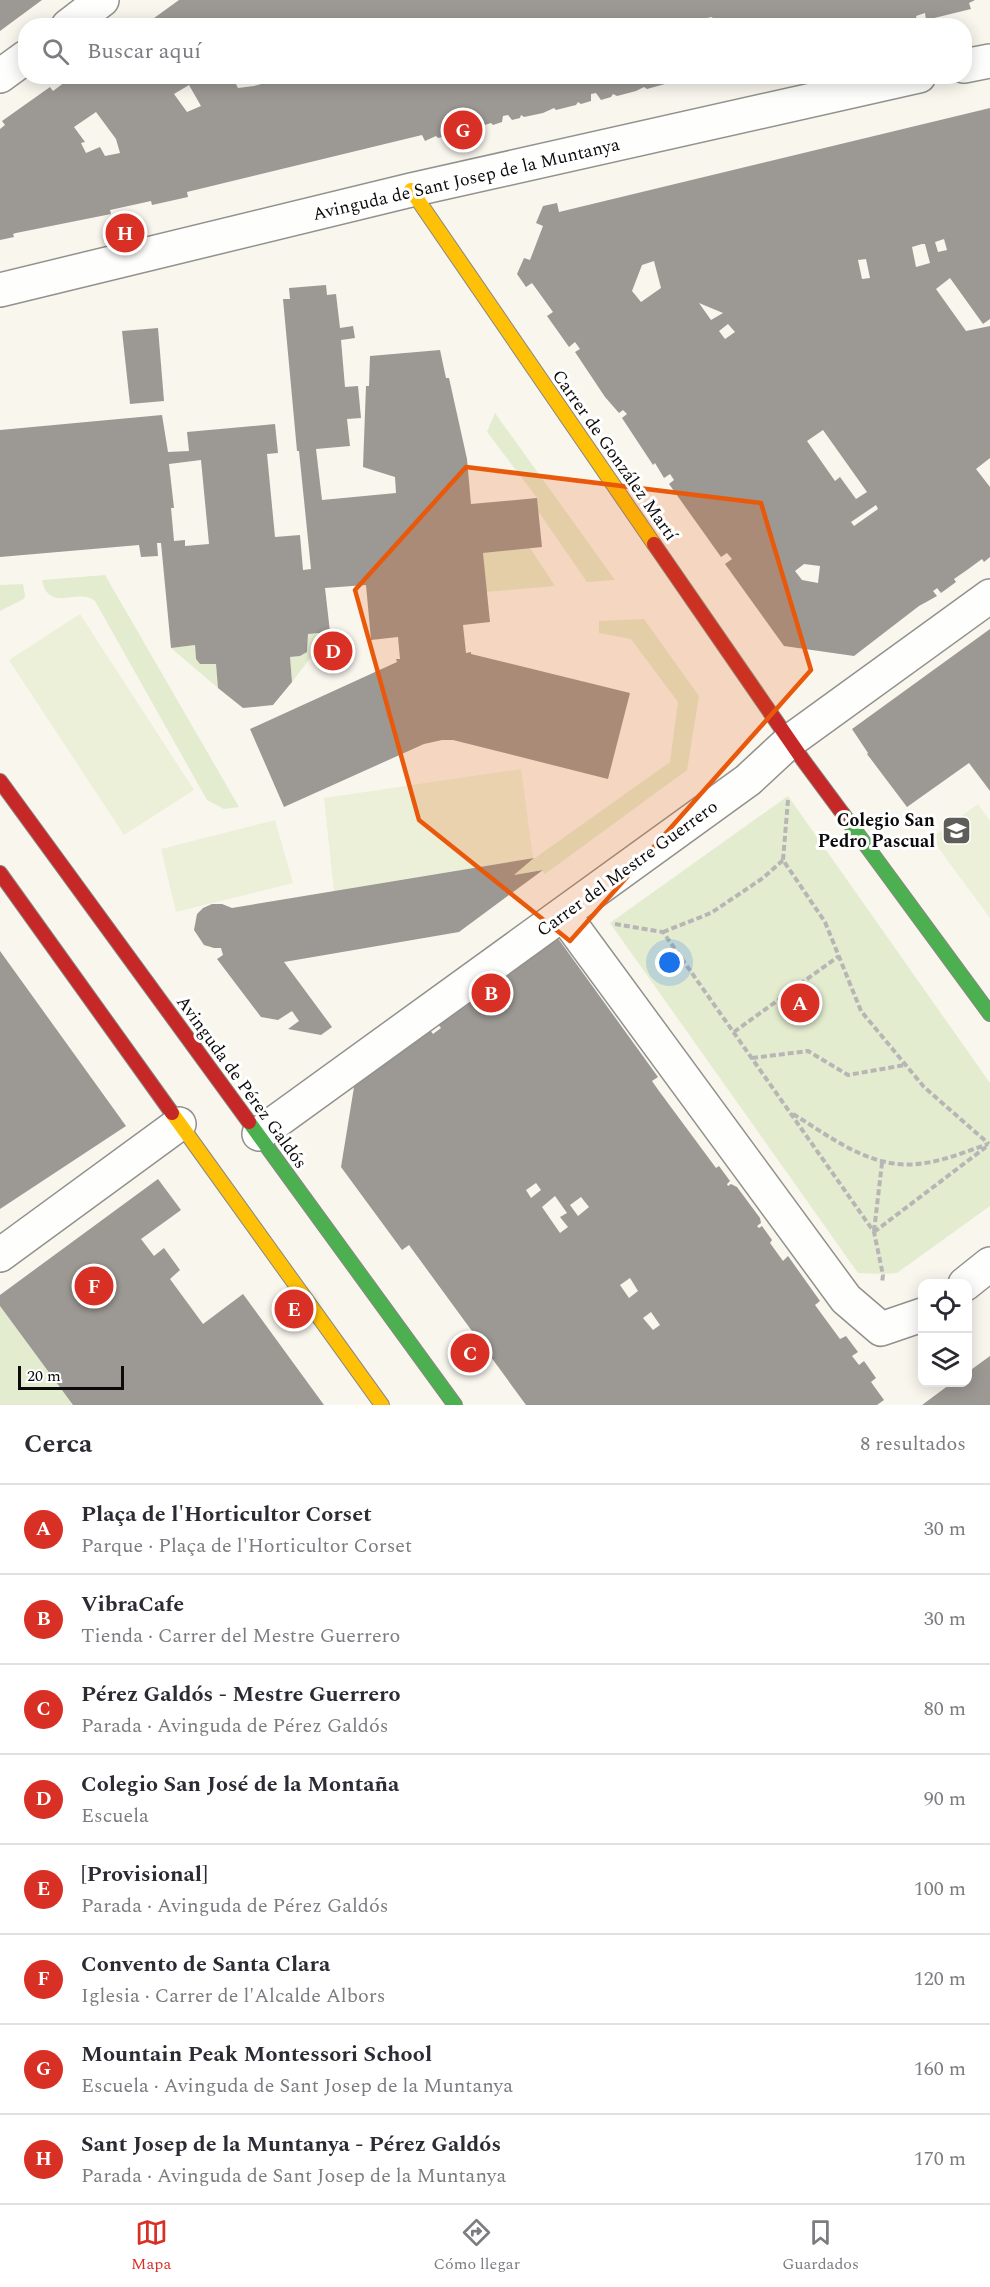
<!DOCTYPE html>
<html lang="es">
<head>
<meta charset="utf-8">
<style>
  :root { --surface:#fff; --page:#f2f2f3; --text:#2b2b33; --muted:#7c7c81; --line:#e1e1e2; --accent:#d93025 }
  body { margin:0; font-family:Spectral,serif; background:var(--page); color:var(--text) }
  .controls { position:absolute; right:18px; bottom:18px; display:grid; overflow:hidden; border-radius:12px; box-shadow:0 3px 15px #0003 }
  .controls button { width:54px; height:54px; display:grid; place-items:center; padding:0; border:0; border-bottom:2px solid var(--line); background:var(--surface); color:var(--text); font:30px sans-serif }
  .scale { position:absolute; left:18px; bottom:15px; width:106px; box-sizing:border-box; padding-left:6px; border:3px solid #0b0b0b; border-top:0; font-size:16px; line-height:21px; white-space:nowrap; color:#0b0b0b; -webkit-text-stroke:4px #fff; paint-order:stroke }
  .you { position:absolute; left:670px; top:963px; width:21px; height:21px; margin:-15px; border:4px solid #fff; border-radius:50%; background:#1a73e8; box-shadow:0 0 0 9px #1a73e833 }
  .badge { display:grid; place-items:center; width:39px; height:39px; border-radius:50%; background:var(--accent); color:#fff; font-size:20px; font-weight:700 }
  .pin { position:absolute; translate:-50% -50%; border:3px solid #fff; box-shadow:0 2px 6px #0006 }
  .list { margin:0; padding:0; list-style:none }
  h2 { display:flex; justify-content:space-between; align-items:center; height:78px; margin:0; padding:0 24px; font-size:26px }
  h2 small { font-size:20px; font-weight:400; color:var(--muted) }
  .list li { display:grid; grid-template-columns:39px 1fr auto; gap:18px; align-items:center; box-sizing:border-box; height:90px; padding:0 24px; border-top:2px solid var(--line) }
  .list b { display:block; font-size:22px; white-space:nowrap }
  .list p { margin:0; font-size:20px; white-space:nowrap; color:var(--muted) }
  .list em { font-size:20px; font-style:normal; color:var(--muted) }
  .icon { flex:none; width:33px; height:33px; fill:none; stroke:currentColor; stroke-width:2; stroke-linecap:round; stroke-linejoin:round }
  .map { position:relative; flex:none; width:990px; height:1405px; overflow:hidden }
  .search { position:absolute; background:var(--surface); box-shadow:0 3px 15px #0003; left:18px; right:18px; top:18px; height:66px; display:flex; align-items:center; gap:15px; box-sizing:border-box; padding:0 21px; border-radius:24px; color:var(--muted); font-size:22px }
  .sheet { height:798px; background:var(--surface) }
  nav { display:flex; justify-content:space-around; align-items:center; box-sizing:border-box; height:84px; border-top:2px solid var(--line); background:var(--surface); font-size:16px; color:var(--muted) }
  nav a { display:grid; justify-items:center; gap:3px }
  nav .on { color:var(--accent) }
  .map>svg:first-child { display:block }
  .green { fill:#e4ecd0 }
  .pitch { fill:#edf0d9 }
  .building { fill:#9c9894; fill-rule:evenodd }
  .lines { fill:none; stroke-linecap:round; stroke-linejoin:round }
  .street-casing { stroke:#92918d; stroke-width:36 }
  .fast-casing { stroke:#898784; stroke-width:16 }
  .slow-casing { stroke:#898784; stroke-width:16 }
  .jam-casing { stroke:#898784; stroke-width:16 }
  .path { stroke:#b7b6b5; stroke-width:4; stroke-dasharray:6 3; stroke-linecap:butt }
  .street { stroke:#fefefc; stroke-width:33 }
  .fast { stroke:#4caf50; stroke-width:14 }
  .slow { stroke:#ffc107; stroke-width:14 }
  .jam { stroke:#c62828; stroke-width:14 }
  .marked { fill:#e8590c; fill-opacity:0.2; stroke:#e8590c; stroke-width:4.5; stroke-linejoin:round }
  .labels { text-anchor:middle; stroke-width:6; stroke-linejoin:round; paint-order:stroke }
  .street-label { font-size:18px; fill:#0b0b0b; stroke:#fff }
  .poi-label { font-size:18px; font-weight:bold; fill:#0b0b0b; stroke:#fff; text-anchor:end }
</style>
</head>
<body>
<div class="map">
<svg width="990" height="1405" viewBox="0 0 990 1405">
  <rect width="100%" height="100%" fill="#f9f6ee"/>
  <g class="green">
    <path d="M495 413 615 580 587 582 538 511 537 498 487 432Z"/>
    <path d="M530 548 555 586 486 592 483 553Z"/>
    <path d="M105 575 239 807 224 809 207 800 95 601C78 587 49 614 42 580Z"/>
    <path d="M23 584 25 595 24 599 0 611V585Z"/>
    <path d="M644 619 699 696 687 770 545 874 542 870 514 875 535 858 670 762 678 702 631 639 599 633V621Z"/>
    <path d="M330 632 292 682 290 657 300 656 307 652 308 634Z"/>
    <path d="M195 645 196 659 200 664H216L218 688 171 648Z"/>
    <path d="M788 796 990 1083V1206L897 1273 883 1274 858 1273 610 923Z"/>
    <path d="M0 1306 73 1405H0Z"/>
  </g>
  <g class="pitch">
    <path d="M80 614 194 790 124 835 9 660Z"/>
    <path d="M521 769 533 858 334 892 324 798Z"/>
    <path d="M978 804 990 821V918L931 838Z"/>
    <path d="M275 820 293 883 176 912 161 849Z"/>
  </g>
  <g class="building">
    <path d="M0 0H42L0 31Z"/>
    <path d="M179 0H975L969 3 971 9 926 20 925 13 916 16 917 20 896 26H706L714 23 712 17 702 19 703 26H374L371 18 360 26H143Z"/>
    <path d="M73 76H232L238 88 254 86 265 83 260 76 679 78 678 81 669 83 666 81 665 84 647 89 644 87 636 91 617 96 613 94 611 97 601 100 596 93 591 94V101L581 104 578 102 576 105 556 110 554 108 543 113 524 117 521 115 520 118 512 120 508 115 503 116 502 122 493 125 491 123 467 131 464 129 457 133 438 138 436 136 425 141 422 135 187 192 188 197 152 205 151 201 110 210 111 214 16 233 13 234 14 237 0 240V129L5 125 2 121 50 87 53 91ZM189 85 201 106 187 112 174 94ZM96 112 116 139 120 153 105 156 100 147 86 153 81 143 85 142 74 127Z"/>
    <path d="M990 108V319L983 324 950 278 936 289 966 331 990 326V458L976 469 990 487V557L984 562 982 559 967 570 954 579 956 582 941 593 937 588 936 589 933 591 937 596 919 606 854 656 784 646 725 564 732 559 727 553 721 557 669 484 674 480 670 474 664 478 655 463 653 465 622 418 627 414 623 410 619 413 605 397 575 352 580 349 575 342 569 347 547 316 553 312 532 283 526 287 517 274 524 258 530 260 543 226 536 223 543 206 557 203 559 212ZM944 239 947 250 938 252 935 242ZM922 244H925L930 263 916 267 912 247ZM866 259 870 278 862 279 858 260ZM654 261 661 288 641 302 632 291 642 265ZM699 303 723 313 711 320ZM728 324 735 332 725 339 719 331ZM823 430 867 492 856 499 840 477 835 481 807 441ZM876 505 878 509 854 526 851 522ZM804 564 820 566 818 583 802 580 795 571Z"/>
    <path d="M326 285 327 295 336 294 340 328 353 326 355 338 341 340 345 387 358 386 361 418 347 419 350 446 316 449 322 500 396 493 395 477 363 467 366 386H369L370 356 440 350 446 378H449L467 459 471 504 537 498 542 547 483 553 490 622 463 625 466 653 471 652V654L630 693 608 779 453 740H442L424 744 284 807 250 729 397 662 396 659H400L398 637 371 640 366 585 325 588 330 632 308 634 307 652 300 656 290 657 292 682 273 705 243 708 218 688 216 664H200L196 659 195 645 171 648 161 543H157L158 556 141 557 139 545 0 557V430L162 415 168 452 189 451 187 432 275 424 278 453 267 454 275 537 300 535 303 570 311 569 299 451H297L283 299H290L289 288ZM201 460 209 544 185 546V540L174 541 171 508H174L169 464Z"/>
    <path d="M158 328 164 401 130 404 122 331Z"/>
    <path d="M990 629V791L969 763 907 807 867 754 868 753 852 729Z"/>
    <path d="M534 858 514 875 543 870 459 932 284 962 332 1027 321 1035 288 1029 299 1021 292 1011 278 1020 261 1017 217 959 223 955 221 948H214L204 945 194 930 197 914 203 908 212 904H222L232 908Z"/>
    <path d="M557 937 658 1077 652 1081 659 1091 716 1168 719 1166 730 1181 727 1184 728 1186 731 1184 737 1187 760 1218 761 1223 757 1226 759 1228 762 1226 772 1240 770 1243 783 1261 788 1256 820 1301 815 1305 840 1339 846 1336 858 1352 852 1356 859 1365 864 1361 876 1378 871 1382 884 1400 877 1405H526L409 1245 402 1250 341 1167 355 1081 369 1070 372 1073 430 1030 433 1034 441 1028 437 1023ZM536 1183 541 1190 531 1198 526 1190ZM555 1196 567 1213 560 1217 568 1227 560 1233 542 1207ZM581 1197 589 1207 578 1216 570 1205ZM630 1278 638 1291 629 1298 620 1285ZM651 1312 660 1325 653 1330 643 1318Z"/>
    <path d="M0 951 126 1126 0 1209Z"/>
    <path d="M158 1179 181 1210 141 1239 154 1256 164 1248 180 1270 170 1279 203 1324 243 1294 324 1405H73L0 1306V1295Z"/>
    <path d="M990 1356V1405H922L953 1382H968V1372Z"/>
  </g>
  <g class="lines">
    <defs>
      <g id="street">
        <path d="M68 26 102 0"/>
        <path d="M964 66 990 61"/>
        <path d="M0 76 26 57"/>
        <path d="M0 290 411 190 919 76"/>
        <path d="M564 915 846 1299 881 1329 922 1315"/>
        <path d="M259 1134 748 780 790 741 990 596"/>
        <path d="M0 1255 179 1124"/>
        <path d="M965 1284 990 1264"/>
      </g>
      <g id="fast">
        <path d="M843 814 990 1014"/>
        <path d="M249 1122 455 1405"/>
      </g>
      <g id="slow">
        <path d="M411 190 654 544"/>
        <path d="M172 1113 382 1405"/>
      </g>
      <g id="jam">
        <path d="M654 544 803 760 843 814"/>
        <path d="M0 781 249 1122"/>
        <path d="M0 873 172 1113"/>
      </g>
    </defs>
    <use href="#street" class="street-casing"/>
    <use href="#fast" class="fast-casing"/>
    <use href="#slow" class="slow-casing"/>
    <use href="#jam" class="jam-casing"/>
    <g class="path">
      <path d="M788 800 783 860 825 922 861 1011 924 1087 989 1144"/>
      <path d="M615 924 663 932 874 1232 883 1275 882 1283"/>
      <path d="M663 932 711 913 763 878 783 860"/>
      <path d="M734 1032 839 956"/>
      <path d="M752 1058 808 1051 848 1075 905 1065"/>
      <path d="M793 1114C834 1139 874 1172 925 1163 946 1160 968 1151 988 1144"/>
      <path d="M874 1231 882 1163"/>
      <path d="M874 1232 986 1147"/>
    </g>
    <use href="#street" class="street"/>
    <use href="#fast" class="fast"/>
    <use href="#slow" class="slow"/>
    <use href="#jam" class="jam"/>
  </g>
  <path class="marked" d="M466 467 761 503 811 670 570 941 419 820 355 590Z"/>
  <defs>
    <symbol id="school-square" viewBox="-11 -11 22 22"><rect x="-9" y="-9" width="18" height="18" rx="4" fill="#5e5d5a" stroke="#fff"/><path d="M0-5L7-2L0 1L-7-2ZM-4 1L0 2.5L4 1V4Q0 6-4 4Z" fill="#fff"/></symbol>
  </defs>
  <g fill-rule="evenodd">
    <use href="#school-square" x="940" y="814" width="33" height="33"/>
  </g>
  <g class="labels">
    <g class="street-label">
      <text transform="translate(466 179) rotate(-13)" y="6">Avinguda de Sant Josep de la Muntanya</text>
      <text transform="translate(615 455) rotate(55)" y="6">Carrer de González Martí</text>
      <text transform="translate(627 868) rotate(-36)" y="6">Carrer del Mestre Guerrero</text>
      <text transform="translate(242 1082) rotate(54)" y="6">Avinguda de Pérez Galdós</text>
    </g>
    <g class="poi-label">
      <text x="935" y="826">Colegio San<tspan x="935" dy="21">Pedro Pascual</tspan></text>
    </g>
  </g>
</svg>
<div class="controls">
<button><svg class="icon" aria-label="locate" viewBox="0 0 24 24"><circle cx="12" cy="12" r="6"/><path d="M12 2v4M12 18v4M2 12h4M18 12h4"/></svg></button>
<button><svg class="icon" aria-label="layers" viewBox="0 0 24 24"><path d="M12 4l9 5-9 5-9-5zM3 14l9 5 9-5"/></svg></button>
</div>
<div class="scale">20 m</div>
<div class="you"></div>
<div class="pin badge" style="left:800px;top:1003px">A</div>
<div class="pin badge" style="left:491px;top:993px">B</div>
<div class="pin badge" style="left:470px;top:1353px">C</div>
<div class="pin badge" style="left:333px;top:651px">D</div>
<div class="pin badge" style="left:294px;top:1309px">E</div>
<div class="pin badge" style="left:94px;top:1286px">F</div>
<div class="pin badge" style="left:463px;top:130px">G</div>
<div class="pin badge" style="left:125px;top:233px">H</div>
<div class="search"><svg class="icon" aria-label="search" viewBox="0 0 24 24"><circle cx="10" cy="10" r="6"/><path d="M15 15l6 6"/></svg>Buscar aquí</div>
</div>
<section class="sheet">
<h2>Cerca<small>8 resultados</small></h2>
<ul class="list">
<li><span class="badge">A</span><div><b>Plaça de l'Horticultor Corset</b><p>Parque · Plaça de l'Horticultor Corset</p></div><em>30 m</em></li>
<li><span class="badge">B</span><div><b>VibraCafe</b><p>Tienda · Carrer del Mestre Guerrero</p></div><em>30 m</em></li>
<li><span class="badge">C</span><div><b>Pérez Galdós - Mestre Guerrero</b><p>Parada · Avinguda de Pérez Galdós</p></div><em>80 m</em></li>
<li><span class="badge">D</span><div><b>Colegio San José de la Montaña</b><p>Escuela</p></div><em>90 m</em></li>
<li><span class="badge">E</span><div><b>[Provisional]</b><p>Parada · Avinguda de Pérez Galdós</p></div><em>100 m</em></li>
<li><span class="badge">F</span><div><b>Convento de Santa Clara</b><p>Iglesia · Carrer de l'Alcalde Albors</p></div><em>120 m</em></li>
<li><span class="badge">G</span><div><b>Mountain Peak Montessori School</b><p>Escuela · Avinguda de Sant Josep de la Muntanya</p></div><em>160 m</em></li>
<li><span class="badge">H</span><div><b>Sant Josep de la Muntanya - Pérez Galdós</b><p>Parada · Avinguda de Sant Josep de la Muntanya</p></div><em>170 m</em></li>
</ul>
</section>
<nav>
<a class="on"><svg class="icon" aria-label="map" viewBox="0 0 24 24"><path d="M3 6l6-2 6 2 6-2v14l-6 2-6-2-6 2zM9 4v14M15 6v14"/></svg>Mapa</a>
<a><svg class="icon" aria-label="directions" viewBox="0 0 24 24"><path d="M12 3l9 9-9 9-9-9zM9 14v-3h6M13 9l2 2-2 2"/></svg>Cómo llegar</a>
<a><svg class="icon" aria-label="saved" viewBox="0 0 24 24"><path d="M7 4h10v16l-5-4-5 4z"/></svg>Guardados</a>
</nav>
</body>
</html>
